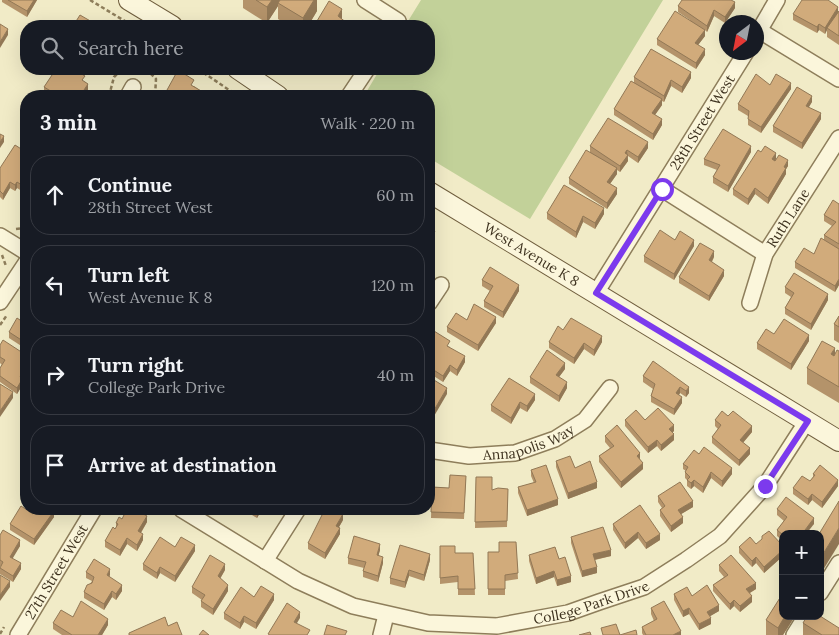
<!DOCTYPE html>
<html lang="en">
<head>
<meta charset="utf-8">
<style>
  :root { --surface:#171b24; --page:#242831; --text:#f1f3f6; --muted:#9ea1a6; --line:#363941 }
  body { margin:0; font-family:Lora,serif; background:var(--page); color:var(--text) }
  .controls { position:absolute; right:15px; bottom:15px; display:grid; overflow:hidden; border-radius:10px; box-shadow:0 5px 20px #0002 }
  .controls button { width:45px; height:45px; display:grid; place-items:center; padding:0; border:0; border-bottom:1px solid var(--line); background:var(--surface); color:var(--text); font:25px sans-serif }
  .compass { position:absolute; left:719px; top:15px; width:45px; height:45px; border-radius:50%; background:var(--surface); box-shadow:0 5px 20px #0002; rotate:212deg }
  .stop { position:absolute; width:15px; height:15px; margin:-11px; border:4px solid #7c3aed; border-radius:50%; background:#fff }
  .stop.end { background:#7c3aed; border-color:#fff; box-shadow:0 1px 5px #0008 }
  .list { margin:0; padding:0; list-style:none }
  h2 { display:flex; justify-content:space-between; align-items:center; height:65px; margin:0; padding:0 20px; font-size:21px }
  h2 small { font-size:16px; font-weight:400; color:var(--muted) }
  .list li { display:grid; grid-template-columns:32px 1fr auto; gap:15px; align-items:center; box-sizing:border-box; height:80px; margin:0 10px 10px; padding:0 10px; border:1px solid var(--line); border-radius:20px }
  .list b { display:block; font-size:19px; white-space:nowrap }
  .list p { margin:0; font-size:16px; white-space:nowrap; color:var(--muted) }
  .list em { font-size:16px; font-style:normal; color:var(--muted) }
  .icon { flex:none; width:28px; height:28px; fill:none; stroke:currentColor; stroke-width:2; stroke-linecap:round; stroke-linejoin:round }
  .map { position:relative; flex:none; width:839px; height:635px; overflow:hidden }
  .search { position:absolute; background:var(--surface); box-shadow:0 5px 20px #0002; left:20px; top:20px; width:415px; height:55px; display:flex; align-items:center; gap:12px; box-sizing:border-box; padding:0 18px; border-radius:20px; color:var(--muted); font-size:19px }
  .panel { position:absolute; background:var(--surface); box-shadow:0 5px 20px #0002; left:20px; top:90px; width:415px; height:425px; border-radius:20px }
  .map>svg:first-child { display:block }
  .green { fill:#c2d199 }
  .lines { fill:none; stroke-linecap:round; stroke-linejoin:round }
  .street-casing { stroke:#8e7e5b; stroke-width:18 }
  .secondary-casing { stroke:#705e3e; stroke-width:22 }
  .path { stroke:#8e7e5b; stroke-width:2.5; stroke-dasharray:4 2.5; stroke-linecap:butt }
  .street { stroke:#fbf6db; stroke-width:15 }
  .secondary { stroke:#fbf6db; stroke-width:20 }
  .wall { fill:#b4936a }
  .shaded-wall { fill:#927856 }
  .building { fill:#d1ab7b; stroke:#927856 }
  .route { stroke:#7c3aed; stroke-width:6 }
  .labels { text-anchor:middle; stroke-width:4; stroke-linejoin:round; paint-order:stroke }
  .street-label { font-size:14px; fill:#3e321f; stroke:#f8f3d7 }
</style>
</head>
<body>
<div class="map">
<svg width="839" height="635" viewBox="0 0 839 635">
  <rect width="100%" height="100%" fill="#f1ebc7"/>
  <path class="green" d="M421 0H663L530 219 429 158V96H364L380 69H429V26H405Z"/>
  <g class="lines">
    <defs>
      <g id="street">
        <path d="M365 0 398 21 394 26"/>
        <path d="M760 31 839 79"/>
        <path d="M756 36 777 0"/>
        <path d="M128 96 133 87"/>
        <path d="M349 96 367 69"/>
        <path d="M662 189 765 254"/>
        <path d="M0 236 26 252"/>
        <path id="s1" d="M596 293 746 52"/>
        <path d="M0 302 26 263"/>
        <path d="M429 303 441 285"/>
        <path id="s2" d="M750 303 765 254 839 138"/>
        <path id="s3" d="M429 450 469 456 515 453 555 439 585 420 610 388"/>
        <path id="s4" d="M181 509 298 581 353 606 428 623 497 626 568 613 599 602 644 587 686 560 720 536 765 486 807 421"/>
        <path d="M265 561 298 509"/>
        <path d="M820 593 839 563"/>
        <path id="s5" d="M18 635 94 509"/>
        <path d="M381 635 386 615"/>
        <path d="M794 635 806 616"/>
      </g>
      <g id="secondary">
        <path d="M129 0 172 26"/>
        <path d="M238 69 278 96"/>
        <path id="s6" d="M429 192 839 441"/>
      </g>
    </defs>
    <use href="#street" class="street-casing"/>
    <use href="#secondary" class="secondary-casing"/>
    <g class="path">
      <path d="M90 0 133 26"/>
      <path d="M146 69 156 79 155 96"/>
      <path d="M198 69 238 96"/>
      <path d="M109 96 114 77 122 69"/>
      <path d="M16 229 26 228"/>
      <path d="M2 255 6 266"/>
      <path d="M0 325 7 315"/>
      <path d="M0 634 4 627"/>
    </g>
    <use href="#street" class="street"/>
    <use href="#secondary" class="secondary"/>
  </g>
  <g class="wall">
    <path d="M2 0H37L27 17 2 2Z"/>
    <path d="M243 0H317V11L308 26H290L278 19V6L267 23 243 8Z"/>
    <path d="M678 6 735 8 725 23 714 16 707 32 705 30V36L698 45 705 55 696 69 657 45V39L690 20 678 12Z"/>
    <path d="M839 11V45L827 37V30L825 34 819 30 817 33 793 20V14L838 12Z"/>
    <path d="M634 77 691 78 682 93 671 86 664 102 662 101V105L655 115 662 125 653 140 614 115V109L634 83Z"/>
    <path d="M85 82 88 90 84 95 87 96H49L44 93V87Z"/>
    <path d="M770 85 791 89 761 133 748 125V116L738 110V104Z"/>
    <path d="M194 86 208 96H167V90Z"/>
    <path d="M812 102 808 107 821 119 802 149 773 132V126Z"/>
    <path d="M26 119V134L22 132V126Z"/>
    <path d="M590 146 648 148 638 163 628 156V161L620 172 617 170V174L610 184 617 194 607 209 569 184V178L590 152Z"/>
    <path d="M26 152 25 193 17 188 15 191 10 188 3 200 0 197V168Z"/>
    <path d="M751 152 728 192 713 183V177L717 170 704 165V159Z"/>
    <path d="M761 152 776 159 788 166 786 169V174L768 204 755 194 748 205 733 195V189Z"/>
    <path d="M839 204V285L835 292 795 268V262L814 254 824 240V235L832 226 824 221V215Z"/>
    <path d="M547 213 604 214 595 229 583 222 576 238 547 219Z"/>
    <path d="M675 240 694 246 674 280 644 262V256Z"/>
    <path d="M714 257 712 262 724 276 709 301 679 283V277Z"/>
    <path d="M482 280 519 291 503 318 484 307V301L490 291 482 286Z"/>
    <path d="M785 287 828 300 811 330 785 314V308L791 297 785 293Z"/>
    <path d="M839 316V343L834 340V324Z"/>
    <path d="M467 320 496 323 478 351 447 332V327Z"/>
    <path d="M26 324V349L9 338V332Z"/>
    <path d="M563 330 602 342 594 356 584 349 574 364 549 348V342Z"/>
    <path d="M774 334 809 341 791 370 757 349V343Z"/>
    <path d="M429 339 450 347V348L465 362 457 376 450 371 443 382 429 373V355L431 353 429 352Z"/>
    <path d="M0 345 26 355V373L23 378V384L17 394 0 382V368L2 365 0 363Z"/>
    <path d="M839 351V403L807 384V368L835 354Z"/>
    <path d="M653 361 689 393 686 397 680 393 679 395 682 403 674 415 651 402V396L653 389 643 382V376Z"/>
    <path d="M565 369 559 377 567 388 559 402 530 383V377Z"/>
    <path d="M535 400 527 412 520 408 511 424 491 411V405Z"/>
    <path d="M728 416 752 432 743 443 750 454 739 466 712 443V437L718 429 715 426V420Z"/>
    <path d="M625 420H645L674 431 672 433 674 440 661 451 657 446 648 453 625 426Z"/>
    <path d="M605 436 640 459V460L643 469 621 488 599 462V456L610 448 605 442Z"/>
    <path d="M699 454 732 474 722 487 711 478 703 493 694 486 691 489 687 486V480L685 478V472L686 471 683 469V464Z"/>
    <path d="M556 461 575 468 597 488 568 499 556 467Z"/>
    <path d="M531 470 558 505 527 516 518 493V487L534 483 531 476Z"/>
    <path d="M813 474 838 486 822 508 812 500 808 505 793 494V488L810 481 813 477Z"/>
    <path d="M466 476 464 519 431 518 432 487 449 488Z"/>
    <path d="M476 477 492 490 508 489 507 527 475 528Z"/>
    <path d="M658 496 693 507 681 514 683 523 671 532 660 516V510L662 508 658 502Z"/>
    <path d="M640 505 660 540 646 549 638 538 625 549 613 530V524Z"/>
    <path d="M51 509H59L57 512Z"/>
    <path d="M235 509H262L257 518 244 510 243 512 238 511Z"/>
    <path d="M777 509 814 524 783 534V541L777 536V530L784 521 777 515Z"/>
    <path d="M33 514 54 517 34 545 10 530V524Z"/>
    <path d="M122 519 147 522 141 533 143 540 137 551 127 544 120 556 105 547V541L116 528V523Z"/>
    <path d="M343 520 339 527 340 534 325 559 308 549V543Z"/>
    <path d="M0 535 20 546 12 558 21 569 13 582 0 574V568L1 567 0 566Z"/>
    <path d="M571 537 611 556 595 560 597 573 582 577 571 543Z"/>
    <path d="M516 542 518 579 505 581V595H488V552H499Z"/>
    <path d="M756 544 783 546V556L764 573 756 563 752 567 739 553V547Z"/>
    <path d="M440 546 455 553H473L475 595H458V582L440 584Z"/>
    <path d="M380 550 378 556 383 563 378 582 363 577V571L364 568 348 564V558Z"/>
    <path d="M195 551 175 582 160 573 157 579 143 570V564Z"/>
    <path d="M529 555 559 559 571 582 557 586 554 577 536 584 529 561Z"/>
    <path d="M430 560 424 581 409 576 405 588 390 584V578Z"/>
    <path d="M719 565 756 589 750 593 752 602 740 612 734 606 730 610 713 591V585L724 577 719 571Z"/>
    <path d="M225 570 220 579 228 591 213 615 201 607V601L202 600 192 593V587Z"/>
    <path d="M86 572 110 575 109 576 122 591 116 600 112 597 104 610 84 598V592L92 581 86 578Z"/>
    <path d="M674 594 719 611 710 616 711 624 699 630 689 614 683 617 674 600Z"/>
    <path d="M254 597 274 600 256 629 244 622 240 629 224 619V613Z"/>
    <path d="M651 608 681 635H643L642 633V627L654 621 651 614Z"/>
    <path d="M783 616H795L783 635H766V620Z"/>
    <path d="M73 617 108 625 102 635H62L53 629V623Z"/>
    <path d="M803 623 839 635H803Z"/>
  </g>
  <g class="shaded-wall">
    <path d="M34 0H37L27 17V11Z"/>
    <path d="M272 0H282L278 3V6L267 23V7Z"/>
    <path d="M314 0H317V11L308 26H303V18Z"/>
    <path d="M735 2V8L725 23V17Z"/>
    <path d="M838 7V13L827 28V30L825 34V28Z"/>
    <path d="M342 9V25L338 16Z"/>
    <path d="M714 10V16L707 32V26Z"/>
    <path d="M819 24V30L817 33V27Z"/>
    <path d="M8 29V35L0 48V42Z"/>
    <path d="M705 30V36L695 49V43Z"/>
    <path d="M705 49V55L696 69V63Z"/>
    <path d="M691 72V78L682 93V87Z"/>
    <path d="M671 80V86L664 102V96Z"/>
    <path d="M791 83V89L761 133V127Z"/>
    <path d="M88 84V90L83 96 82 93Z"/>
    <path d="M812 96V102L806 112V106Z"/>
    <path d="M662 99V105L652 119V113Z"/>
    <path d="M821 113V119L802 149V143Z"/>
    <path d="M662 119V125L653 140V134Z"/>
    <path d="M4 136V142L0 148V142Z"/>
    <path d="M648 142V148L638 163V157Z"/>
    <path d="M751 146V152L728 192V186Z"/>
    <path d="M627 150 628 161 620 172V166L625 153Z"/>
    <path d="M776 153V159L772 165V159Z"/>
    <path d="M788 160V166L786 169V174L768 204V198Z"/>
    <path d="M617 168V174L607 188V182Z"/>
    <path d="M10 182V188L3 200V194Z"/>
    <path d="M17 182V188L15 191V185Z"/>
    <path d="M26 184V190L25 193V187Z"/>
    <path d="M617 188V194L607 209V203Z"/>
    <path d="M755 188V194L748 205V199Z"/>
    <path d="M604 208V214L595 229V223Z"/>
    <path d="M583 216V222L576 238V232Z"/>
    <path d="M435 231V237L429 247V241Z"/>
    <path d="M694 240V246L674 280V274Z"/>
    <path d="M714 251V257L709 266V260Z"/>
    <path d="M724 270V276L709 301V296Z"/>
    <path d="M839 279V285L835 292V286Z"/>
    <path d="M519 285V291L503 318V312Z"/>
    <path d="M828 294V300L811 330V324Z"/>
    <path d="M496 317V323L478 351V345Z"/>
    <path d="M809 335V341L791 370V364Z"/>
    <path d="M602 336V342L594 356V350Z"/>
    <path d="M584 343V349L574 364V358Z"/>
    <path d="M835 348V365L831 354Z"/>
    <path d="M465 356V362L457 376V370Z"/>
    <path d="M565 363V369L556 381V375Z"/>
    <path d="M450 365V371L443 382V376Z"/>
    <path d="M26 367V373L20 383V377Z"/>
    <path d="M23 378V384L17 394V388Z"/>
    <path d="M567 382V388L559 402V396Z"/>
    <path d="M680 387V393L676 399V393Z"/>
    <path d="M689 387V393L686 397V391Z"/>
    <path d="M447 388V394L430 423V417Z"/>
    <path d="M13 392V398L0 417V411Z"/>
    <path d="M535 394V400L527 412V406Z"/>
    <path d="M682 397V403L674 415V409Z"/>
    <path d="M520 402V408L511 424V418Z"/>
    <path d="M674 425V431L669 435V429Z"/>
    <path d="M752 426V432L740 446V440Z"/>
    <path d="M674 434V440L661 451V445Z"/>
    <path d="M657 440V446L648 453V447Z"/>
    <path d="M750 448V454L739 466V460Z"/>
    <path d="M640 453V459L637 462V456Z"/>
    <path d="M643 463V469L621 488V482Z"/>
    <path d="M732 468V474L722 487V481Z"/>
    <path d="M711 472V478L703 493V487Z"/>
    <path d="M694 480V486L691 489V483Z"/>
    <path d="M838 480V486L822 508V502Z"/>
    <path d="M597 482V488L568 499V493Z"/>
    <path d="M812 494V500L808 505V499Z"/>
    <path d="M558 499V505L527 516V510Z"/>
    <path d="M693 501V507L678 516V510Z"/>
    <path d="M259 509H262L257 518V512Z"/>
    <path d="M54 511V517L34 545V539Z"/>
    <path d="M343 514V520L336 532V526Z"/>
    <path d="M147 516V522L138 537V531Z"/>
    <path d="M683 517V523L671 532V526Z"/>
    <path d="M814 518V524L806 534H802Z"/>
    <path d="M340 528V534L325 559V553Z"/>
    <path d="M839 528V544L820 575V559Z"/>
    <path d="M638 532V538L625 549V543Z"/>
    <path d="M143 534V540L137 551V545Z"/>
    <path d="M660 534V540L646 549V543Z"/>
    <path d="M127 538V544L120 556V550Z"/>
    <path d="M20 540V546L10 563V557Z"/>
    <path d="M380 544V550L377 561V555Z"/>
    <path d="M195 545V551L175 582V576Z"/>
    <path d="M611 550V556L593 560V554Z"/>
    <path d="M783 550V556L764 573V567Z"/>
    <path d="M430 554V560L424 581V575Z"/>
    <path d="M383 557V563L378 582V576Z"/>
    <path d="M756 557V563L752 567V561Z"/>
    <path d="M21 563V569L13 582V576Z"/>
    <path d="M225 564V570L218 582V576Z"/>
    <path d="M160 567V573L157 579V573Z"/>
    <path d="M597 567V573L582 577V571Z"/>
    <path d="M110 569V575L107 581V575Z"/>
    <path d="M409 570V576L405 588V582Z"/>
    <path d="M554 571V577L536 584V578Z"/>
    <path d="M571 576V582L557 586V580Z"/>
    <path d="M10 581V587L0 601V595Z"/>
    <path d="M756 583V589L746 595V589Z"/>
    <path d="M122 585V591L116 600V594Z"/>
    <path d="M228 585V591L213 615V609Z"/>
    <path d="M112 591V597L104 610V604Z"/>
    <path d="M274 594V600L256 629V623Z"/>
    <path d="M752 596V602L740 612V606Z"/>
    <path d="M734 600V606L730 610V604Z"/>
    <path d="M719 605V611L707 618V612Z"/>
    <path d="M689 608V614L683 617V611Z"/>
    <path d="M300 612V618L294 628V622Z"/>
    <path d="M244 616V622L240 629V623Z"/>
    <path d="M785 616H795L783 635H778V628Z"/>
    <path d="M711 618V624L699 630V624Z"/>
    <path d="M108 619V625L102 635H98Z"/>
    <path d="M681 631V635H673Z"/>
  </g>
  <g class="building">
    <path d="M8 0H34L27 11Z"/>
    <path d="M256 0H272L267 7Z"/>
    <path d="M280 0H314L303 18 278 3Z"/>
    <path d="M682 0H731L735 2 725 17 714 10 707 26 678 6Z"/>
    <path d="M802 0H828L838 7 825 28 819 24 817 27 793 14Z"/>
    <path d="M329 1 342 9 338 16 347 23 345 26H314Z"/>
    <path d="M675 11 705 30 695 43 705 49 696 63 657 39Z"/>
    <path d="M839 11V36L827 28Z"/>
    <path d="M80 15 99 26H73Z"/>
    <path d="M0 24 8 29 0 42Z"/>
    <path d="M651 49 691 72 682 87 671 80 664 96 634 77Z"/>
    <path d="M56 69H73L85 76 82 80 88 84 82 93 86 96H59L44 87Z"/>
    <path d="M178 70 194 80 191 85 208 95V96H170L172 93 167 90Z"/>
    <path d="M756 74 770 85 776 74 791 83 761 127 748 119 749 111 738 104Z"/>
    <path d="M631 81 662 99 652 113 662 119 653 134 614 109Z"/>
    <path d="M797 87 812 96 806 106 821 113 802 143 773 126Z"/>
    <path d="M608 118 648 142 638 157 627 150 625 153 628 155 620 166 590 146Z"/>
    <path d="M26 119V128L22 126Z"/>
    <path d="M723 129 751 146 728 186 713 177 720 165 704 159Z"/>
    <path d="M0 134 4 136 0 142Z"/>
    <path d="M15 145 26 152V184L25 187 17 182 15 185 10 182 3 194 0 191V168Z"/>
    <path d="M765 146 776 153 772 159 775 161 779 155 788 160 784 167 786 168 768 198 755 188 748 199 733 189 758 150 761 152Z"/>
    <path d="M586 150 617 168 607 182 617 188 607 203 569 178Z"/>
    <path d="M564 185 604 208 595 223 583 216 576 232 547 213Z"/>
    <path d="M833 200 839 204V244L824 235 836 222 824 215Z"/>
    <path d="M429 227 435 231 429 241Z"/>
    <path d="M660 230 675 240 680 231 694 240 674 274 644 256Z"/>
    <path d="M821 238 839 249V279L835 286 795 262 804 248 814 254Z"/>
    <path d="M700 243 714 251 709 260 724 270 709 296 679 277Z"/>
    <path d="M490 267 519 285 503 312 484 301 493 286 482 280Z"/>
    <path d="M794 273 828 294 811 324 785 308 794 293 785 287Z"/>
    <path d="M474 304 496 317 478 345 447 327 456 313 467 320Z"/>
    <path d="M839 316V327L834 324Z"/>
    <path d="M17 318 26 324V343L9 332Z"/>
    <path d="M571 318 602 336 594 350 584 343 574 358 549 342 558 326 563 330Z"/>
    <path d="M784 319 809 335 791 364 757 343 766 329 774 334Z"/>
    <path d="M434 331 450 341 447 346 465 356 457 370 450 365 443 376 429 367V355L434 349 429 346V339Z"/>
    <path d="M3 340 26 355V367L20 377 23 378 17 388 0 376V368L5 360 0 357V345Z"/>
    <path d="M822 341 835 348 831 354 834 356 837 350 839 351V387L807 368Z"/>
    <path d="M547 350 565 363 556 375 567 382 559 396 530 377Z"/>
    <path d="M653 361 689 387 686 391 680 387 676 393 682 397 674 409 651 396 655 384 643 376Z"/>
    <path d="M429 377 447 388 430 417H429Z"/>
    <path d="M509 378 535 394 527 406 520 402 511 418 491 405Z"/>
    <path d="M0 384 13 392 0 411Z"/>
    <path d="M658 408 674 425 669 429 674 434 661 445 657 440 648 447 625 420 636 410 645 420Z"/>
    <path d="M722 411 728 416 733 411 752 426 740 440 750 448 739 460 712 437 721 425 715 420Z"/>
    <path d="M617 425 640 453 637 456 643 463 621 482 599 456 614 446 605 436Z"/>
    <path d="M704 447 732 468 722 481 711 472 703 487 694 480 691 483 687 480 690 477 685 472 688 467 683 464 694 450 699 454Z"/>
    <path d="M570 456 575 468 590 461 597 482 568 493 556 461Z"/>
    <path d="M546 465 558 499 527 510 518 487 536 482 531 470Z"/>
    <path d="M820 465 838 480 822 502 812 494 808 499 793 488 802 476 810 481 815 475 813 474Z"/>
    <path d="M450 475 466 476 464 513 431 512 432 487 449 488Z"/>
    <path d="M476 477H492V490L498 488 508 489 507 521 475 522Z"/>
    <path d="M680 482 693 501 678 510 683 517 671 526 660 510 665 506 658 496Z"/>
    <path d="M786 497 814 518 802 534H783V535L777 530 787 517 777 509Z"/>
    <path d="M839 501V528L820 559V534H819Z"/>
    <path d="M640 505 660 534 646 543 638 532 625 543 613 524Z"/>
    <path d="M21 506 33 514 37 509H49L54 511 34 539 10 524Z"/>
    <path d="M127 509H134L147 516 138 531 143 534 137 545 127 538 120 550 105 541 113 527 115 529 118 524 116 523 119 517 122 519Z"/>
    <path d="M252 509H259L257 512Z"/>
    <path d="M325 509H334L343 514 336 526 340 528 325 553 308 543Z"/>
    <path d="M603 527 611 550 593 554 597 567 582 571 571 537Z"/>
    <path d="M3 530 20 540 10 557 21 563 13 576 0 568 3 562 0 560V535Z"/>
    <path d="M769 531 783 546V550L764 567 756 557 752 561 739 547 750 537 756 544 762 539V536Z"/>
    <path d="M354 536 380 544 377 555 383 557 378 576 363 571 366 562 348 558Z"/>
    <path d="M160 537 175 547 181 537 195 545 175 576 160 567 157 573 143 564Z"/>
    <path d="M499 542H516L518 573 505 575V589H488V552H499Z"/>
    <path d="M400 545 430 554 424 575 409 570 405 582 390 578Z"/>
    <path d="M440 546H455V553H473L475 589H458V576L440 578Z"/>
    <path d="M555 547 559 559 565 557 571 576 557 580 554 571 536 578 529 555Z"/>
    <path d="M210 555 225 564 218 576 228 585 213 609 201 601 205 595 192 587Z"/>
    <path d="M731 555 756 583 746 589 752 596 740 606 734 600 730 604 713 585 728 575 719 565Z"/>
    <path d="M94 559 110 569 107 575 122 585 116 594 112 591 104 604 84 592 87 585 92 583 94 577 86 572Z"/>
    <path d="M0 575 10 581 0 595Z"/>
    <path d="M707 585 719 605 707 612 711 618 699 624 689 608 683 611 674 594 687 587 692 596Z"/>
    <path d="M261 586 274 594 256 623 244 616 240 623 224 613 241 587 254 597Z"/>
    <path d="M783 593V616H785L778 628 766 620Z"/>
    <path d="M81 601 108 619 98 635H72L53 623 61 610 73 617Z"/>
    <path d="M664 601 681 631 673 635H646L642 627 657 619 651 608Z"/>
    <path d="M287 603 300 612 294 622 310 630 307 635H270L268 634Z"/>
    <path d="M807 616H820L839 628V635H822L803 623Z"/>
    <path d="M165 617 168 626 177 622 182 635H129V633Z"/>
    <path d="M616 624 620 635H603L601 628Z"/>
    <path d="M327 625 347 631 345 635H324Z"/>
    <path d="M203 630 209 635H199Z"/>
    <path d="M636 630 637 635H620Z"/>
    <path d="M590 632 591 635H579Z"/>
  </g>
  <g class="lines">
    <path class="route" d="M662 189 596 293 808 421 765 486"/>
  </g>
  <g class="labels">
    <g class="street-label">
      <text dy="5" stroke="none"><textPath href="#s1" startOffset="201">28th Street West</textPath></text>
      <text dy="5" stroke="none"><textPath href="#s2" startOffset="94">Ruth Lane</textPath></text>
      <text dy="5" stroke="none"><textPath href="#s6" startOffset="120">West Avenue K 8</textPath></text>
      <text dy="5" stroke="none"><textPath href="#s3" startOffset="102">Annapolis Way</textPath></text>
      <text dy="5" stroke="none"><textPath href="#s5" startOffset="74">27th Street West</textPath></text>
      <text dy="5" stroke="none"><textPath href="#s4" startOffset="441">College Park Drive</textPath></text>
    </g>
  </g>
</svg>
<div class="controls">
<button>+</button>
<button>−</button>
</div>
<svg class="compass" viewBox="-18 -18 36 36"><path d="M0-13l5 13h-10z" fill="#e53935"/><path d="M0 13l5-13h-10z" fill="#9ea1a6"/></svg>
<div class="stop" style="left:662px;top:189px"></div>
<div class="stop end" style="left:765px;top:486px"></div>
<div class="search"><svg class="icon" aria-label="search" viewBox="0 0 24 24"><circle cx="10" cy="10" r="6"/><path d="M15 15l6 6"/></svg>Search here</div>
<section class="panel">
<h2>3 min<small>Walk · 220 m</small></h2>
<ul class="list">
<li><svg class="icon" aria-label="ahead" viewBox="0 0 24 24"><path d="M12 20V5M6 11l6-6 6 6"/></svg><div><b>Continue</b><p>28th Street West</p></div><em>60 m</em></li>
<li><svg class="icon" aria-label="left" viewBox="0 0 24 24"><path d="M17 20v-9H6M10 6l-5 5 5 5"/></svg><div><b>Turn left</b><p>West Avenue K 8</p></div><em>120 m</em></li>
<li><svg class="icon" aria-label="right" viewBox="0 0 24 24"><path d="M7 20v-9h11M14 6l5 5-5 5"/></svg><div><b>Turn right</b><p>College Park Drive</p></div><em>40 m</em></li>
<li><svg class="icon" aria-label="arrive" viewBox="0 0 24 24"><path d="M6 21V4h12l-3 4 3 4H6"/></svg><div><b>Arrive at destination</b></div></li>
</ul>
</section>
</div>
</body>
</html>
